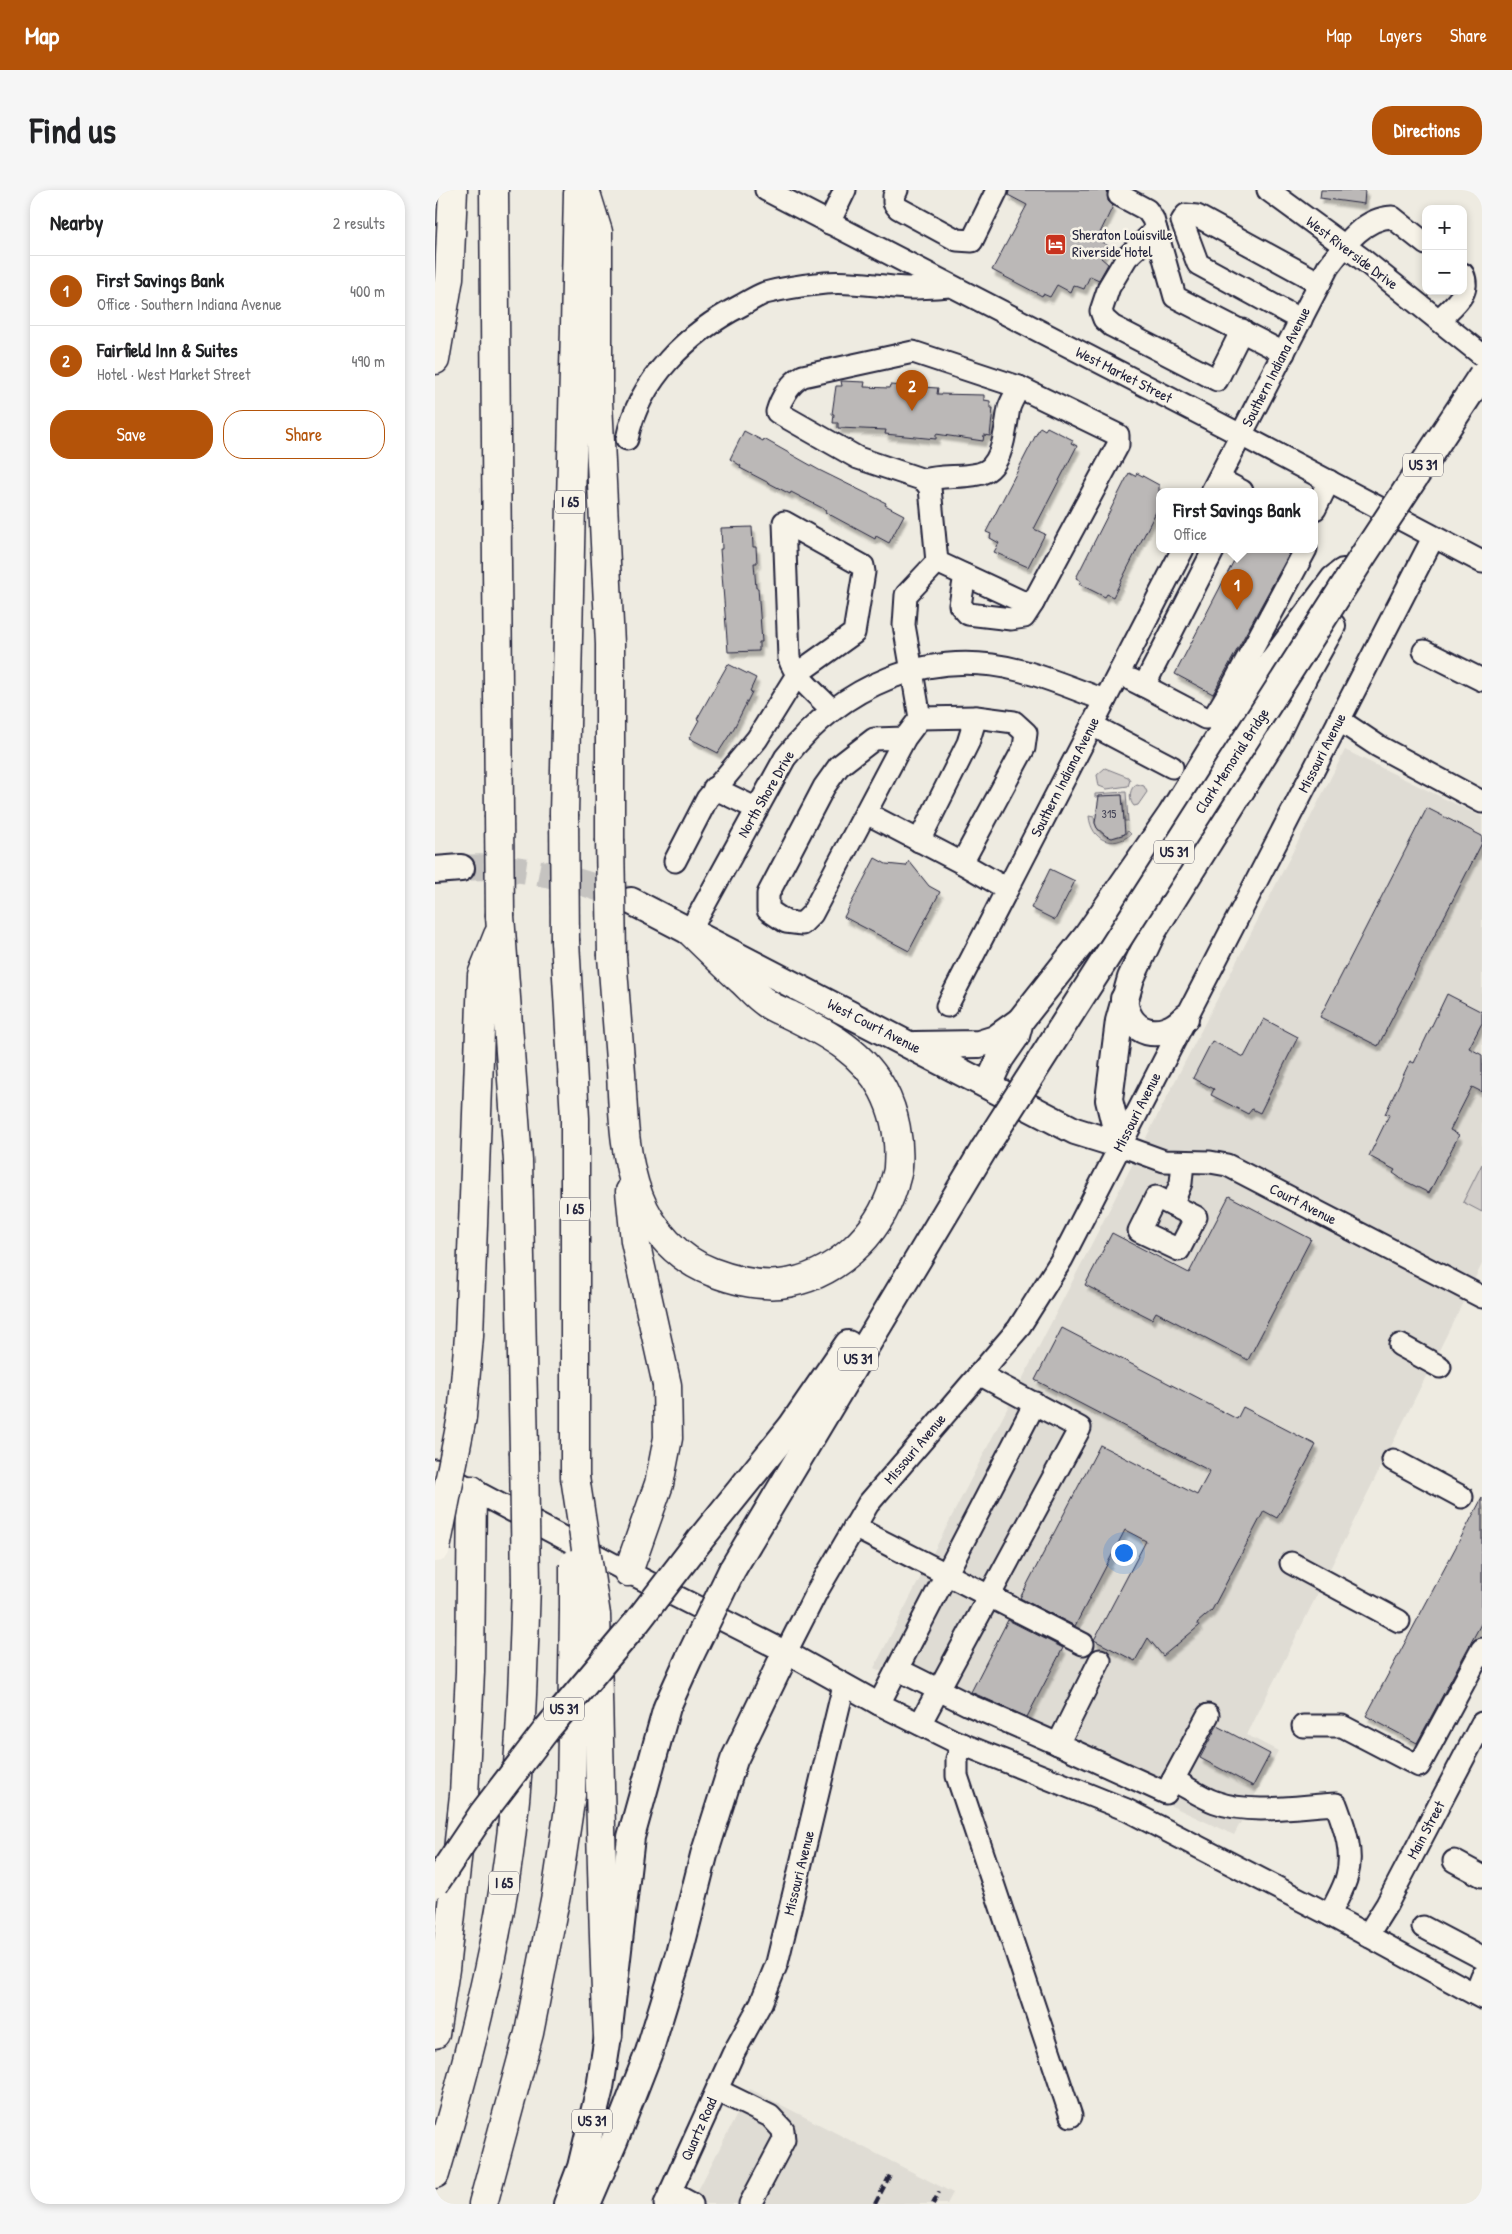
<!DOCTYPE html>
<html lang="en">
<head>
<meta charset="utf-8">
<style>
  :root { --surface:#fff; --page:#f6f6f6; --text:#202124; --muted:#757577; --line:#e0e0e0; --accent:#b45309 }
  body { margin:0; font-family:"Patrick Hand",sans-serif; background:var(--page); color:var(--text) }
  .controls { position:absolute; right:15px; top:15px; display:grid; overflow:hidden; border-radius:10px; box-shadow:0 2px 8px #0003 }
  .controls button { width:45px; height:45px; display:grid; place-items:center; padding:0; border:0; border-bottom:1px solid var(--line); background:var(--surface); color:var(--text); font:25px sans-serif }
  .you { position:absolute; left:688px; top:1362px; width:18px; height:18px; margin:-12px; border:4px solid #fff; border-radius:50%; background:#1a73e8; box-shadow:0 0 0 8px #1a73e833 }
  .badge { display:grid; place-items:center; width:32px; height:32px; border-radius:50%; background:var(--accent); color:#fff; font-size:16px; font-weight:700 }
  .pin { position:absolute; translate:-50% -41px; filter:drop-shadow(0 1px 2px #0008) }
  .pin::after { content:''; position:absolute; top:26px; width:18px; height:15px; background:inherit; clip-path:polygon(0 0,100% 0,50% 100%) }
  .popup { position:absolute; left:721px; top:298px; width:162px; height:65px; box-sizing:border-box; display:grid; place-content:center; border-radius:10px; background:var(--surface); filter:drop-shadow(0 1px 4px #0005); font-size:16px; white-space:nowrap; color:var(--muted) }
  .popup b { font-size:19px; color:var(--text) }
  .popup::after { content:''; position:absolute; left:50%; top:100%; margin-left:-10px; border:10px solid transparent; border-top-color:var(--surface) }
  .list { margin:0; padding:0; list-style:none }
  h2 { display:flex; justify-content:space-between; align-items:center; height:65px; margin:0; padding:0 20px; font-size:21px }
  h2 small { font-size:16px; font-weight:400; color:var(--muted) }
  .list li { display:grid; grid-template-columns:32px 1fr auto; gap:15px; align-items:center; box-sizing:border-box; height:70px; padding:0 20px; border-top:1px solid var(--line) }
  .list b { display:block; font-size:19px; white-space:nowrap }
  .list p { margin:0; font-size:16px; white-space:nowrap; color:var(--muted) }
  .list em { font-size:16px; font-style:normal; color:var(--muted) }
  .actions { display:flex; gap:10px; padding:15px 20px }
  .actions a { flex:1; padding:11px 0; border:1px solid var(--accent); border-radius:20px; text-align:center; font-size:18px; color:var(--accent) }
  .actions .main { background:var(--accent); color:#fff }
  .map { position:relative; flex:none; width:1047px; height:2014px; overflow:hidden; border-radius:20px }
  header { display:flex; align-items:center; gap:30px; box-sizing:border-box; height:70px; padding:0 25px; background:var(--accent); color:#fff }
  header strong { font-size:24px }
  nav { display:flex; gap:28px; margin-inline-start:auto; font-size:18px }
  .intro { display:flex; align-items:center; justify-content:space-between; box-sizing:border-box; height:120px; padding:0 30px }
  h1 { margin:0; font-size:35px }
  .button { padding:12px 22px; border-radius:20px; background:var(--accent); color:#fff; font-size:18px; font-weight:700 }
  main { display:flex; gap:30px; padding:0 30px }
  aside { flex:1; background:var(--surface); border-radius:20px; box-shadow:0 2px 8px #0003 }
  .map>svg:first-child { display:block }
  .built { fill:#dfdcd4 }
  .green { fill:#d1cdc9; stroke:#7a7882 }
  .building { fill:#bbb8b7; stroke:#22223b; filter:url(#shadow) }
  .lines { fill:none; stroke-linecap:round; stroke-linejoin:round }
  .major-tunnel { stroke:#c5c3c0; stroke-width:26; stroke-dasharray:26 13; stroke-linecap:butt }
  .minor-casing { stroke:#22223b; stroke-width:25 }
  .major-casing { stroke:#22223b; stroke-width:30 }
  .highway-casing { stroke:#22223b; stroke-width:31 }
  .minor { stroke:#f7f3e8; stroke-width:21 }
  .major { stroke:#f7f3e8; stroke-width:26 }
  .highway { stroke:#f7f3e8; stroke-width:28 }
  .rail { stroke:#22223b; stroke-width:4; stroke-dasharray:8 4; stroke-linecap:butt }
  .major-bridge-casing { stroke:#22223b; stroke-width:30; stroke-linecap:butt }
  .highway-bridge-casing { stroke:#22223b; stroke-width:31; stroke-linecap:butt }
  .major-bridge { stroke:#f7f3e8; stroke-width:26 }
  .highway-bridge { stroke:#f7f3e8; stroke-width:28 }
  .labels { text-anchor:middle; stroke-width:5; stroke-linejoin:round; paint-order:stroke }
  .number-label { font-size:12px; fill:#48485a }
  .shield { fill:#f7f3e8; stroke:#62616f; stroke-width:1 }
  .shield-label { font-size:14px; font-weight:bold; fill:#22223b }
  .poi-label { font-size:15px; fill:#22223b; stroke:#f7f3e8; text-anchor:start }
  .street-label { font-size:15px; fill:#22223b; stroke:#f7f3e8 }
</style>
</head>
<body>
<header>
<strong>Map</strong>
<nav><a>Map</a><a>Layers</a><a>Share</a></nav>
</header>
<div class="intro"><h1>Find us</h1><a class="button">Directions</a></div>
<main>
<aside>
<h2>Nearby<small>2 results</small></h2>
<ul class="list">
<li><span class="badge">1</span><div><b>First Savings Bank</b><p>Office · Southern Indiana Avenue</p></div><em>400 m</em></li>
<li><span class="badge">2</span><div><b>Fairfield Inn &amp; Suites</b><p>Hotel · West Market Street</p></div><em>490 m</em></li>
</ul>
<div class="actions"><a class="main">Save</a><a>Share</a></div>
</aside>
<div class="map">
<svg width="1047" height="2014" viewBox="0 0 1047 2014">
  <defs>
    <filter id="shadow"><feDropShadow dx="3" dy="5.5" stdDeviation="1" flood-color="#0004"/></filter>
  </defs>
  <rect width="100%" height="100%" fill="#eeebe1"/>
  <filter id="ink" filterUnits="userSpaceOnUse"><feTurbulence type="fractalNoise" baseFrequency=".02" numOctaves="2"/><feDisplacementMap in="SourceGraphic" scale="10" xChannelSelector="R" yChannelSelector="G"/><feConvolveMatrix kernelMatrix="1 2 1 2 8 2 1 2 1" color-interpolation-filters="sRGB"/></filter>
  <g filter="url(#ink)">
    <g class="built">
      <path d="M910 560 1047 627V1074L812 1545 843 1561 799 1645 439 1478Z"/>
      <path d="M315 1899 518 2003 512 2014H256Z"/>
    </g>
    <g class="green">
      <path d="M670 578 693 587 695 590 693 596 672 599 664 596 662 585Z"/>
      <path d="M702 594 709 596 712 602 703 615 699 616C694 611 694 601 699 596Z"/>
      <path d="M691 602 693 631H689L687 605 660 607V604Z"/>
      <path d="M654 626 659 627C660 646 679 653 693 641L696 644C678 660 656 650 654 626Z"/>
      <path d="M1047 974V1022L1028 1012Z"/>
    </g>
    <g class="building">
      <path d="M574 0H673V11L678 16 662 49 673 56 666 68 673 74 664 90 655 86 649 99 638 95 635 102 622 95 615 107 608 104 607 106 557 80 592 15 573 5Z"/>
      <path d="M886 0H930L929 14 885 8Z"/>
      <path d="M406 191 430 192 429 197 454 198 455 195 503 198 502 204 549 205V210L555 211V218H558L555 246 549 245 548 251 501 244V249L450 244 451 240 403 238V233H398L399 224H397L401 196H407Z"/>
      <path d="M605 237 610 240 612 237 638 250 636 253 642 256 599 339 610 344 593 377 559 362 564 353 555 348 556 344 551 342Z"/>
      <path d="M309 241 328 251 329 249 384 280 451 313 450 315 469 325 454 353 441 346 440 349 390 322 391 320 356 302 355 304 305 278 306 276 295 269Z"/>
      <path d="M694 283 700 286 702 283 724 295V316L678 407 672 404 670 407 644 394 646 391 641 388Z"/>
      <path d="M317 337 318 357H321L322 373H319L321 398H323L327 452H324V461L293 462 285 359H287L286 338Z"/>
      <path d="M805 359H857L778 504 740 484Z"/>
      <path d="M293 474 321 488 315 501 317 502 299 538 283 563 254 548 264 530 262 529Z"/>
      <path d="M687 605 690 644 677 648 671 646 662 638 660 633 664 606Z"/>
      <path d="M992 618 1047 646V653L943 856 885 827Z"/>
      <path d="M440 668 451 674 471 676 474 671 494 696 505 702 474 761 409 727Z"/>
      <path d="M615 679 640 691 620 730 596 718Z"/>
      <path d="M1012 804 1047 822V833L1034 858 1047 865V902L1037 897 1015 940 1024 945 994 1003 968 990 958 983 960 980 934 966 954 925 950 924 975 871 979 873Z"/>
      <path d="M829 829 863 847 825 923 817 919 813 924 776 905 779 899 758 888 777 851 809 867Z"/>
      <path d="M794 1006 876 1049 813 1170 721 1122 717 1129 650 1095 677 1043 754 1083Z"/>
      <path d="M627 1138 802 1229 808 1217 881 1255 842 1328 829 1321 777 1420 762 1433 764 1436 728 1466 713 1448 700 1471 659 1450 711 1351 690 1340 640 1436 585 1408 665 1255 762 1305 775 1281 600 1190Z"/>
      <path d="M1047 1308V1432L982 1553 931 1526Z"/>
      <path d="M573 1430 628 1458 592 1527 536 1502Z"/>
      <path d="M782 1536 835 1564 818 1596 765 1568Z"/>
    </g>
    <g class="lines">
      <path class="major-tunnel" d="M26 678C84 674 142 688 195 710"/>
      <defs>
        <g id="minor">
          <path d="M331 0 806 245 1047 372"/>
          <path d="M462 0 459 6V13L463 18 522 50 537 51 562 0"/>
          <path d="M833 0 926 68 1047 165"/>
          <path d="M684 5 712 20 718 29 740 107 849 163"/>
          <path d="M394 33 410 0"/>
          <path d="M721 40 692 67 674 97 666 121 669 129 677 136 782 190 807 140"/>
          <path d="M866 130 763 74 747 31 751 25 762 26 885 93"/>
          <path d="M1004 130C1017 116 1037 104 1028 84"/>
          <path d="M192 249C204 189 254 142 307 115 314 111 322 106 330 103 349 98 371 95 390 93 418 90 445 97 473 98 487 98 501 97 515 96"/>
          <path d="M784 289 807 301"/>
          <path d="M489 290C507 285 525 288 543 284 569 280 570 238 574 218 576 211 581 204 584 197"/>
          <path d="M777 301 893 77C909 56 928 28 957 27L991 54"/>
          <path d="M880 319 894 291"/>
          <path d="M530 385 525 415 533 424 576 429 589 427 598 413"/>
          <path d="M989 461 1047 490"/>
          <path d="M697 490 709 496 779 359"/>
          <path d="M709 496 770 528 779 527 797 497 871 359"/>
          <path d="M485 528 541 527 579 532 591 543 589 558 527 673 572 699"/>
          <path d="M904 530 943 556 1047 612"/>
          <path d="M657 535 737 577"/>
          <path d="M470 548 439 549 404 576 389 597 333 704V720L351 732 367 734 377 724 470 548 485 528 469 435 471 405 502 372 495 298 489 290 423 268 342 222C346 208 355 193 368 186L478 162 584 197 683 245V255L598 413H590L502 372"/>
          <path d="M279 598 322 619"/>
          <path d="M431 623 527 673"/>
          <path d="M484 651 533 553 541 527"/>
          <path d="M240 671 272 609 322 549 363 483 419 443 429 382 428 376 349 332 354 468C360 488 383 505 397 520"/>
          <path d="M255 741 350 568C406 496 493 457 583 480 612 487 641 500 670 510"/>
          <path d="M512 816 748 359"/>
          <path d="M685 955 729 971 775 972 792 975 1047 1107"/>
          <path d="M721 1007 761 1027 744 1060 704 1041Z"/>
          <path d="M737 1015 746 993 748 972"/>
          <path d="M965 1155 1005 1177"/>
          <path d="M958 1270 1027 1307"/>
          <path d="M0 1280 193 1382 351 1462 444 1514 517 1550 692 1620 895 1725 1047 1808"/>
          <path d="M419 1337 648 1454"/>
          <path d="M856 1373 964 1431"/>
          <path d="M351 1462 381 1403 433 1314 583 1139 627 1069 998 348"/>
          <path d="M665 1470 623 1554 731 1603 738 1590"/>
          <path d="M462 1479 534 1515 623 1554"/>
          <path d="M444 1514 600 1213"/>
          <path d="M773 1525 738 1590C752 1597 766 1607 780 1612 815 1625 864 1616 901 1614 909 1636 919 1661 912 1686 909 1699 900 1712 895 1725"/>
          <path d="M485 1534 645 1238 544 1184"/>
          <path d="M868 1536H907L984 1576 1047 1459"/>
          <path d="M528 1554 522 1569V1586L636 1926"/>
          <path d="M1019 1671 1047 1686"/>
          <path d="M988 1737 1047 1768"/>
          <path d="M932 1746 952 1714 1047 1533"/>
          <path d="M1040 1804 1047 1786"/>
          <path d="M282 1900 335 1926 348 1940 349 1950 315 2014"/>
          <path d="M235 2002 257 2014"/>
          <path d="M230 2014 298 1864 326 1813 342 1773 409 1495"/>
        </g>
        <g id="major">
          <path d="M0 680 26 678"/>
          <path d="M196 711 640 941 685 955"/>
          <path d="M689 809C693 846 727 852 750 828"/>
          <path d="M480 855 544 854 560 849 585 831"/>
          <path d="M553 895 565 869 581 846 585 831 652 746 736 625 798 525 899 389 908 382"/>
          <path d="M685 955 674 910 684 831 696 788 718 741 840 546 869 486 897 436"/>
          <path d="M265 1350 356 1237 413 1154"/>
          <path d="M297 1380 549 959"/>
          <path d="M132 2014 146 1977 165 1898 173 1846 196 1647 232 1517 255 1466"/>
          <path d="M152 2014 180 1949 214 1862 244 1764 269 1665 299 1570 351 1462"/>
        </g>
        <g id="highway">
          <path d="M59 0 64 625"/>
          <path d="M150 0 163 42V212L175 454V649"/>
          <path d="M0 170 14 88 18 0"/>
          <path d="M129 624 143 3"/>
          <path d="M65 726 83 971 89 1261"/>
          <path d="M130 751 140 928V1287"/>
          <path d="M177 766C180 805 183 844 186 883 188 924 189 967 204 1007 217 1041 243 1069 277 1082 298 1090 323 1096 345 1094 399 1088 444 1045 459 995 460 989 463 983 463 977 465 951 460 923 448 900 428 863 395 845 359 827 350 822 338 819 330 812 321 806 314 797 306 790 289 774 272 758 255 741"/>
          <path d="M27 1227 34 1146 47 785 63 745"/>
          <path d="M193 1382 224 1294 233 1248 232 1195 200 1051 195 1001"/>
          <path d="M161 1425C165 1565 166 1706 173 1846"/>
          <path d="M0 1844 10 1779 29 1605 35 1482 37 1300"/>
          <path d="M0 1984C31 1879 59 1772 74 1663 86 1574 88 1484 91 1394"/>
          <path d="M48 2014 94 1843 121 1705 136 1605 139 1422"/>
        </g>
      </defs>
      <use href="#minor" class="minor-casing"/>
      <use href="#major" class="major-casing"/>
      <use href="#highway" class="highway-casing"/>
      <use href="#minor" class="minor"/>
      <use href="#major" class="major"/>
      <use href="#highway" class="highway"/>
      <g class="rail">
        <path d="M440 2014 455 1985"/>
        <path d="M498 2014 504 2002"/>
      </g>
      <defs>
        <g id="major-bridge">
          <path d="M549 959 928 366 1047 185"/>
          <path d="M255 1466 297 1380"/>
          <path d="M0 1694 47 1624 112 1539 202 1432 265 1350"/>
        </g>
        <g id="highway-bridge">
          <path d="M129 624 130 751"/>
          <path d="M64 625 65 726"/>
          <path d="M175 649 177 766"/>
          <path d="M89 1261 91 1394"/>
          <path d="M140 1287 161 1425"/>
          <path d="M1 1358 27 1227"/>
          <path d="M139 1422V1374"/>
        </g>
      </defs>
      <use href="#major-bridge" class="major-bridge-casing"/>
      <use href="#highway-bridge" class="highway-bridge-casing"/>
      <use href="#major-bridge" class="major-bridge"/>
      <use href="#highway-bridge" class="highway-bridge"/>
    </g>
  </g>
  <defs>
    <symbol id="hotel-square" viewBox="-11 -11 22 22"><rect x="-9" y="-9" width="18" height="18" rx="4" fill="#c8321e" stroke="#f7f3e8"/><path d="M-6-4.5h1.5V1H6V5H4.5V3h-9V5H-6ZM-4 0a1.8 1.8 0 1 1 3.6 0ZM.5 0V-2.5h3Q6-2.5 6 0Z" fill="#fff"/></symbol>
  </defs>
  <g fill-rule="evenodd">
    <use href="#hotel-square" x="608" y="42" width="25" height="25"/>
  </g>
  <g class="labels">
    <g class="number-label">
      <text x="674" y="628">315</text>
    </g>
    <g class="shield">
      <rect x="968" y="263.5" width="40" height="23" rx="4"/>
      <rect x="120" y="300.5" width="30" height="23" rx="4"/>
      <rect x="719" y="650.5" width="40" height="23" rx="4"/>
      <rect x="125" y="1007.5" width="30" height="23" rx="4"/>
      <rect x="403" y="1157.5" width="40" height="23" rx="4"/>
      <rect x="109" y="1507.5" width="40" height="23" rx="4"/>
      <rect x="54" y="1681.5" width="30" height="23" rx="4"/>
      <rect x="137" y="1919.5" width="40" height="23" rx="4"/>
    </g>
    <g class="shield-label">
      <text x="988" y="280">US 31</text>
      <text x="135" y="317">I 65</text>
      <text x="739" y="667">US 31</text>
      <text x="140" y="1024">I 65</text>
      <text x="423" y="1174">US 31</text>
      <text x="129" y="1524">US 31</text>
      <text x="69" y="1698">I 65</text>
      <text x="157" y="1936">US 31</text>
    </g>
    <g class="poi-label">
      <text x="637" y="50">Sheraton Louisville<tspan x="637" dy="17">Riverside Hotel</tspan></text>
    </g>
    <g class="street-label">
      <text transform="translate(917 63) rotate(37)" y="5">West Riverside Drive</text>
      <text transform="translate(841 177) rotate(-63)" y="5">Southern Indiana Avenue</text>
      <text transform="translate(689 185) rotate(27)" y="5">West Market Street</text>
      <text transform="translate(887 563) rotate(-63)" y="5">Missouri Avenue</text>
      <text transform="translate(797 571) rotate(-57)" y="5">Clark Memorial Bridge</text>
      <text transform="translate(630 587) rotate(-63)" y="5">Southern Indiana Avenue</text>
      <text transform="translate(331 604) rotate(-60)" y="5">North Shore Drive</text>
      <text transform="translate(439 836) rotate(27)" y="5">West Court Avenue</text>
      <text transform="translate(702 922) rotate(-63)" y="5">Missouri Avenue</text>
      <text transform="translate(868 1014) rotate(27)" y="5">Court Avenue</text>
      <text transform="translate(480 1259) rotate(-50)" y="5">Missouri Avenue</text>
      <text transform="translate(991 1640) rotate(-62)" y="5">Main Street</text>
      <text transform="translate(364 1683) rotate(-76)" y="5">Missouri Avenue</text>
      <text transform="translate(264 1939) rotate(-66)" y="5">Quartz Road</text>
    </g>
  </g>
</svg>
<div class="controls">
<button>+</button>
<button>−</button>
</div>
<div class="you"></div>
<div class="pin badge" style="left:802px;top:420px">1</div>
<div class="popup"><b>First Savings Bank</b>Office</div>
<div class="pin badge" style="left:477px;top:221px">2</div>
</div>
</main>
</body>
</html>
